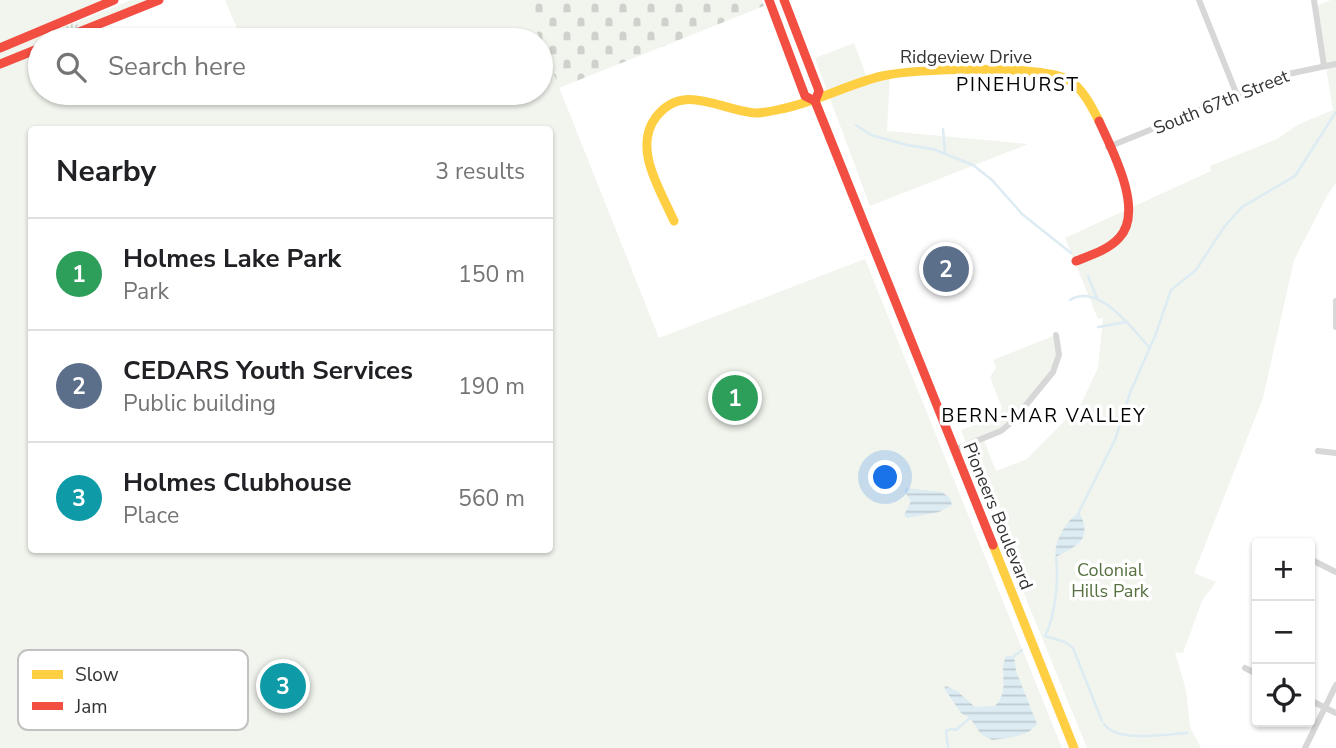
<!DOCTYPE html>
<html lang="en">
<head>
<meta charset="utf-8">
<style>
  :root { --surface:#fff; --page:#f6f6f6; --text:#202124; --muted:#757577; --line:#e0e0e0; --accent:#7a7a7a }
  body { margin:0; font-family:"Nunito Sans",sans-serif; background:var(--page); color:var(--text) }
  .controls { position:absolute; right:21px; bottom:21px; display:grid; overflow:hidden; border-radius:7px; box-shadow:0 2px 5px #0004 }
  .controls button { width:63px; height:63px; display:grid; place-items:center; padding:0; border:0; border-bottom:2px solid var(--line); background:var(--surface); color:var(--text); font:35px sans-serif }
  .you { position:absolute; left:886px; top:478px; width:24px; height:24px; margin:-18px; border:5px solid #fff; border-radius:50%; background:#1a73e8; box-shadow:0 0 0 10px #1a73e833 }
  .badge { display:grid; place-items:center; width:46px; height:46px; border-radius:50%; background:var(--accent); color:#fff; font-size:23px; font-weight:700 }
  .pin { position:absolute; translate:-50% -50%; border:4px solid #fff; box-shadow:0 2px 7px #0006 }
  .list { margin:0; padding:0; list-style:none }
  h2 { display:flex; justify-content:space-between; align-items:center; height:91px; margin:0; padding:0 28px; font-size:30px }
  h2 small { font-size:23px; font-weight:400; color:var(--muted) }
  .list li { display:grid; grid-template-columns:46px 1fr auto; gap:21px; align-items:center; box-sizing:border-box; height:112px; padding:0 28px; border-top:2px solid var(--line) }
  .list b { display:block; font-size:26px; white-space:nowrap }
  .list p { margin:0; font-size:23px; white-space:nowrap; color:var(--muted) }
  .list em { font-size:23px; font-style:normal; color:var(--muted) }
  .icon { flex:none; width:38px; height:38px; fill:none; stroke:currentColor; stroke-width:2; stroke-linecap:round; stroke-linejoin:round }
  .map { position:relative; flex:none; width:1336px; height:748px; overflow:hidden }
  .search { position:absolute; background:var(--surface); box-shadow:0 2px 5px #0004; left:28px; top:28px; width:525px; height:77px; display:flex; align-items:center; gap:18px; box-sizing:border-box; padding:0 24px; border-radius:38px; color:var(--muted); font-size:26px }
  .panel { position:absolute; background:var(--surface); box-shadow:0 2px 5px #0004; left:28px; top:126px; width:525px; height:427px; border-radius:7px }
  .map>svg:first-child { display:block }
  .grass { fill:url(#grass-tufts) }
  .cemetery { fill:url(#cemetery-stones) }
  .park { fill:#f1f5ed; fill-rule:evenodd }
  .water { fill:url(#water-rules) }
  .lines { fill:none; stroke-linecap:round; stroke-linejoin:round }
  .stream { stroke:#ddebf3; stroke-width:2.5 }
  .street { stroke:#d7d7d7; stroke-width:6 }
  .slow { stroke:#ffcf43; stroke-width:9 }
  .jam { stroke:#f24e42; stroke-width:9 }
  .labels { text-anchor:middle; stroke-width:7; stroke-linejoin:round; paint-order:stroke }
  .street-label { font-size:18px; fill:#333; stroke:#fff }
  .park-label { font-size:18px; fill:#56703f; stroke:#fff }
  .neighbourhood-label { font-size:19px; letter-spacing:2px; fill:#000; stroke:#fff }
  .key { fill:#fff; stroke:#c2c2c2; stroke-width:2 }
  .key-label { font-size:19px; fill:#333 }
</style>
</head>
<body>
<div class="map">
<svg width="1336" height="748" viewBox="0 0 1336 748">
  <defs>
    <pattern id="grass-tufts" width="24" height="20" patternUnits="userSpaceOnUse" patternTransform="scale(1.75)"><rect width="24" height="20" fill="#f1f5ed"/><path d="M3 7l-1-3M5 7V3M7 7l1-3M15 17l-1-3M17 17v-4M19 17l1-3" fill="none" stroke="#cfd2cc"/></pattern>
    <pattern id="cemetery-stones" width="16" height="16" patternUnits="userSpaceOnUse" patternTransform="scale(1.75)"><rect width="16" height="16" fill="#f1f5ed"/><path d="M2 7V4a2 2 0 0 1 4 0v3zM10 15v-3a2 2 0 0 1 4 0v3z" fill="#cfd2cc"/></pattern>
    <pattern id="water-rules" width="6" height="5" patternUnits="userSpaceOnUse" patternTransform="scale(1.75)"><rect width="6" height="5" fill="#ddebf3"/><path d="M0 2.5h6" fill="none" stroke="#becad1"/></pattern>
  </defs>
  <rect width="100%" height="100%" fill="#fff"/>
  <path class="grass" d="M131 0H148L48 40H40L50 33Z"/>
  <path class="cemetery" d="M524 0H762L764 6 559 88Z"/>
  <g class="park">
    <path d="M0 0H114L58 23 64 40H40V93H160L180 102 203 93H541V42L659 338 865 259 1062 748H0ZM32 130H550V550H32Z"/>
    <path d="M225 0H524L540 40H242Z"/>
    <path d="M1331 0H1336V183L1328 194 1294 260 1263 398 1194 573 1216 582 1202 601 1183 653 1175 652 1186 690 1190 727 1201 748H1087L1004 545 1006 544 961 430 998 417 1002 408 990 377 996 368 993 360 1056 335 1057 361 1013 421 983 438 996 471 1027 459 1081 404 1098 368 1103 318 1098 319 1065 238 1211 171 1210 166 1277 139 1299 124 1333 110 1316 6Z"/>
    <path d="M854 43 868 80 890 73 887 131 1028 144 870 206 815 58Z"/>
  </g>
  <g class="water">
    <path d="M905 488 942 492 950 498 952 505 939 512 907 518 904 515 911 501 905 492Z"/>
    <path d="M1079 512C1094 540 1076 546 1056 557 1053 542 1067 520 1079 512Z"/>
    <path d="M1006 656H1014L1016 671 1037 724C1028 737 1007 738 992 740L981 734 970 718 961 713 944 688 946 686 957 691 975 707 995 706C1011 689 998 673 1006 656Z"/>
  </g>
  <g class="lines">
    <g class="stream">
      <path d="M856 125 871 135 907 145 933 149 973 165 992 180 1022 214 1071 253"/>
      <path d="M943 129 945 153"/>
      <path d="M1088 276 1097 298"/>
      <path d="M1070 300C1099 282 1132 329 1150 348"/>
      <path d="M1098 327 1126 322"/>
      <path d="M1079 512 1115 440 1130 393 1155 336 1171 290 1196 270 1224 227 1242 207 1295 176 1336 112"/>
      <path d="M1056 557C1059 578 1055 618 1045 636L1065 642 1073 648 1102 721"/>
      <path d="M1014 656 1022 650"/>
      <path d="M1104 724C1117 743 1165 734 1187 733"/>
      <path d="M948 748 946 731 952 729 956 730 970 718"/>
    </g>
    <g class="street">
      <path d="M1199 0 1237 95"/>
      <path d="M1314 0 1324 66"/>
      <path d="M1108 147 1288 74 1336 64"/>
      <path d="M1336 301V327"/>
      <path d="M954 450 1001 431 1013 421 1053 372 1059 355 1056 335"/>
      <path d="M1318 451 1336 453"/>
      <path d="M1310 559 1336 572"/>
      <path d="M1245 668 1257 674"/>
      <path d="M1310 700 1336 713"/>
      <path d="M1305 748 1336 685"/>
    </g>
    <g class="slow">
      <path d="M674 221C661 191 632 148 656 117 684 81 721 111 755 113 764 113 773 111 781 109 817 102 848 84 882 76 916 68 1037 65 1067 79 1082 87 1092 107 1099 121"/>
      <path d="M993 545 1074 748"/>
    </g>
    <g class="jam">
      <path d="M769 0 805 96 815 101 993 545"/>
      <path d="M784 0 819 91 815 101"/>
      <path d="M59 40 159 0"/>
      <path d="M0 48 114 0"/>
      <path d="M0 64 40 48"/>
      <path d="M1076 261C1091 255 1108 250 1119 238 1145 211 1112 150 1099 121"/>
    </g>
  </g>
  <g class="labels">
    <g class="street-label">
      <text x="966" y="63">Ridgeview Drive</text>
      <text transform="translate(1221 102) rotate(-22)" y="6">South 67th Street</text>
      <text transform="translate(998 516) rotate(68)" y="6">Pioneers Boulevard</text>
    </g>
    <g class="park-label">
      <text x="1110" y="576">Colonial<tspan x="1110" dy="21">Hills Park</tspan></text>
    </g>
    <g class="neighbourhood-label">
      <text x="1018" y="91">PINEHURST</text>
      <text x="1044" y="422">BERN-MAR VALLEY</text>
    </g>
  </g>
  <rect x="18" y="650" width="230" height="80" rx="10" class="key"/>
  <rect x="32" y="670" width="31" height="9" fill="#ffcf43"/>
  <rect x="32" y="702" width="31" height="8" fill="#f24e42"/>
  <g class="key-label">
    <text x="75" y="681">Slow</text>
    <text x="75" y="713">Jam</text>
  </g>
</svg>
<div class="controls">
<button>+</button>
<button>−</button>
<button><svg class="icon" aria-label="locate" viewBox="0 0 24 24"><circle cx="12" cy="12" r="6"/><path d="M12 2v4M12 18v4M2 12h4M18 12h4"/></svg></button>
</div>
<div class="you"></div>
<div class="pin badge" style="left:735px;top:398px;background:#2e9e5b">1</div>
<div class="pin badge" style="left:946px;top:269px;background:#5c6f8a">2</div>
<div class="pin badge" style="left:283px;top:686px;background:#0f9aa8">3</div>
<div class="search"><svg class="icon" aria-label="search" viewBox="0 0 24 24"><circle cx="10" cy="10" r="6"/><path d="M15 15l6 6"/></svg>Search here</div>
<section class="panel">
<h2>Nearby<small>3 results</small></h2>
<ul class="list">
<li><span class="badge" style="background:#2e9e5b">1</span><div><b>Holmes Lake Park</b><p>Park</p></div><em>150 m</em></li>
<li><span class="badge" style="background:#5c6f8a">2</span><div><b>CEDARS Youth Services</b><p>Public building</p></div><em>190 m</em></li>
<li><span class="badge" style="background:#0f9aa8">3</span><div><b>Holmes Clubhouse</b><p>Place</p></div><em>560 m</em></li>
</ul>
</section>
</div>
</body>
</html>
